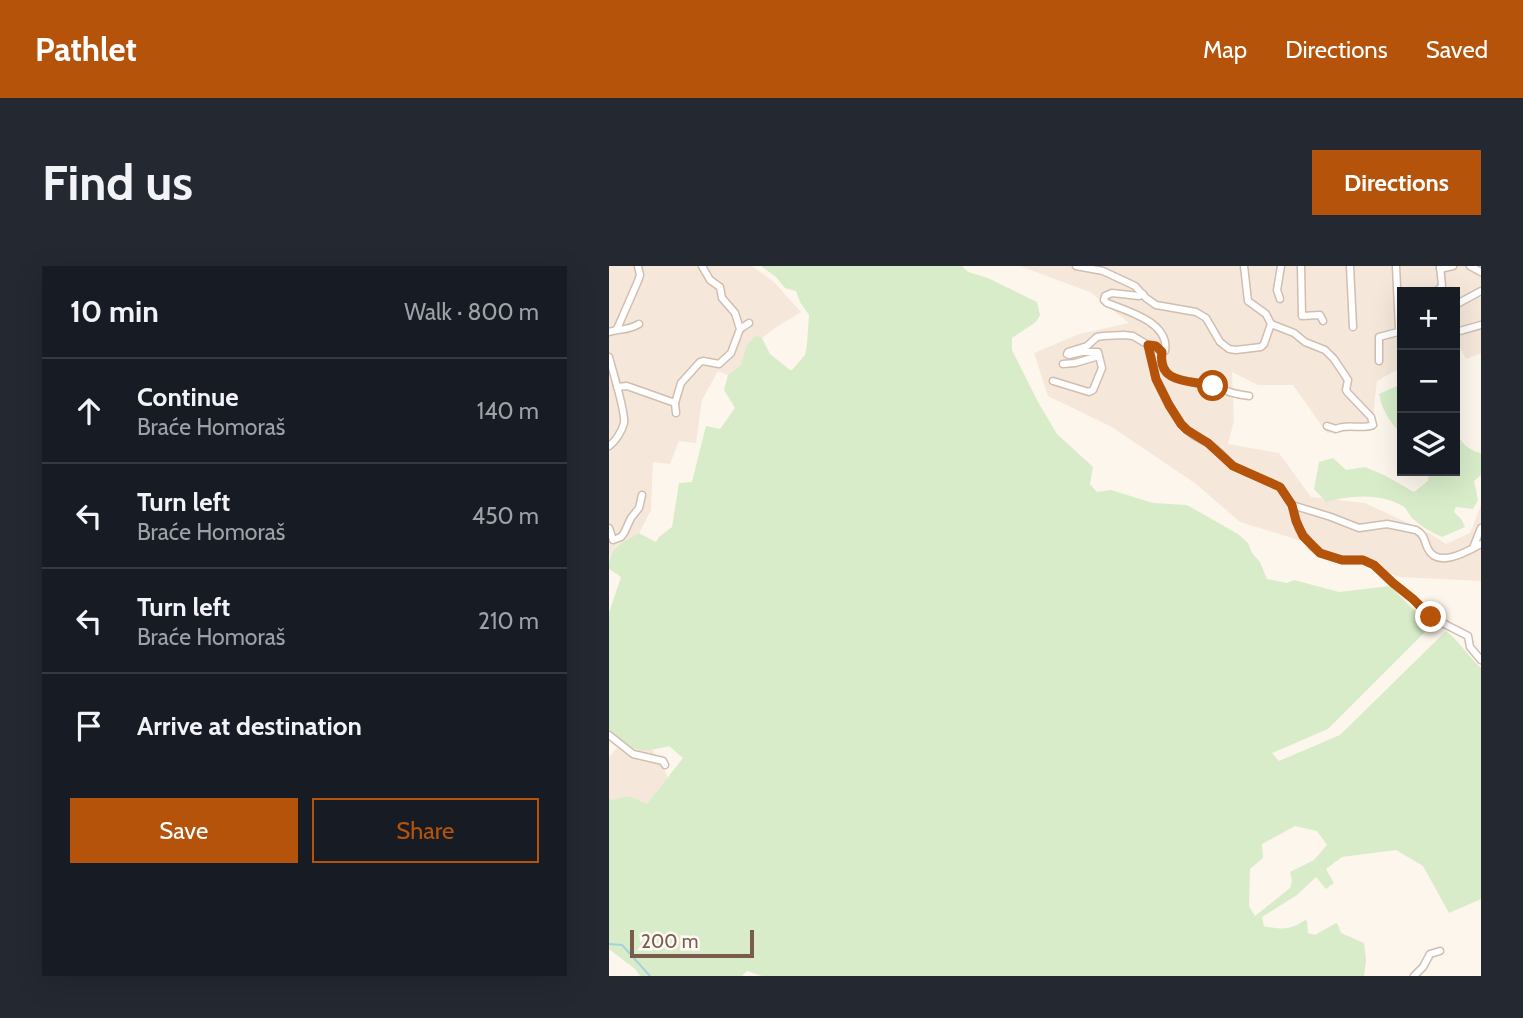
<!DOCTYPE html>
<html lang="en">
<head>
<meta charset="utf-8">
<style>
  :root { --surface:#171b24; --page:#242831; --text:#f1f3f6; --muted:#9ea1a6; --line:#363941; --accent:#b45309 }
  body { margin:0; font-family:Cabin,sans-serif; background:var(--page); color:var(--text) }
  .controls { position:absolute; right:21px; top:21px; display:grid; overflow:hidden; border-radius:0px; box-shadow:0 7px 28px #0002 }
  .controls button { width:63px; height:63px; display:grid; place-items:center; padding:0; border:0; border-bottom:2px solid var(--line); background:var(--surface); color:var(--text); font:35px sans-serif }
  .scale { position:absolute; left:21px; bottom:18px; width:124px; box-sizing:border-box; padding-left:7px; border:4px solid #7a5c4d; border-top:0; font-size:19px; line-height:24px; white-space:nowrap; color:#7a5c4d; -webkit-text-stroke:5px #fffaf3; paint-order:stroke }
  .stop { position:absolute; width:21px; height:21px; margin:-16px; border:5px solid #b45309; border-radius:50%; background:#fff }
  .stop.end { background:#b45309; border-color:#fff; box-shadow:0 2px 7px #0008 }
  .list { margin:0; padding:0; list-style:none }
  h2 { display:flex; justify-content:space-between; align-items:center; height:91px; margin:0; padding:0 28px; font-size:30px }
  h2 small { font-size:23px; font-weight:400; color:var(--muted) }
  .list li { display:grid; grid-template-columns:46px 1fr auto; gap:21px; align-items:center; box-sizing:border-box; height:105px; padding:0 28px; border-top:2px solid var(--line) }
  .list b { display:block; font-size:26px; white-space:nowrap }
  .list p { margin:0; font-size:23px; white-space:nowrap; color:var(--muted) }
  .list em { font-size:23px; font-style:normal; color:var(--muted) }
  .actions { display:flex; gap:14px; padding:21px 28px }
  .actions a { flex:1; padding:16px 0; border:2px solid var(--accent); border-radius:0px; text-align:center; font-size:24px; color:var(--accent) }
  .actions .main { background:var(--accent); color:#fff }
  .icon { flex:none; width:38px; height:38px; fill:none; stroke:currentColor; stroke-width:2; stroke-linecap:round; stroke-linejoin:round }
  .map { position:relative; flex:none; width:872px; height:710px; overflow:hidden; border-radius:0px }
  header { display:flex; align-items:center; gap:42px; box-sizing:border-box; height:98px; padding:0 35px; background:var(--accent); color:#fff }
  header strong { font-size:33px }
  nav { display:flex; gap:38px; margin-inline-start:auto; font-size:24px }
  .intro { display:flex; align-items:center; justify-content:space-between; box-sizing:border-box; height:168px; padding:0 42px }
  h1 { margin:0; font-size:49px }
  .button { padding:18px 32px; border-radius:0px; background:var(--accent); color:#fff; font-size:24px; font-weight:700 }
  main { display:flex; gap:42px; padding:0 42px }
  aside { flex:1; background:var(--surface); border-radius:0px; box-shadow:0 7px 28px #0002 }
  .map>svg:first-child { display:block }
  .residential { fill:#f5e8da }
  .green { fill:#d8ecc9; fill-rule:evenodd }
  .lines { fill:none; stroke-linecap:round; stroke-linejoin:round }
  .stream { stroke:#a5d3da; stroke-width:2 }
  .minor-casing { stroke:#d1beb0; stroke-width:9 }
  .minor { stroke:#fff; stroke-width:6 }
  .route { stroke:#b45309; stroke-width:9 }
</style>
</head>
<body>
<header>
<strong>Pathlet</strong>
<nav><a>Map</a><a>Directions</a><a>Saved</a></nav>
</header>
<div class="intro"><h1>Find us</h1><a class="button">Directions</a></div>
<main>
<aside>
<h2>10 min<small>Walk · 800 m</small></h2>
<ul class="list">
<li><svg class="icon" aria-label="ahead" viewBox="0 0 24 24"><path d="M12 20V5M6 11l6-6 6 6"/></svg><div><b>Continue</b><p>Braće Homoraš</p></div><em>140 m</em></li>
<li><svg class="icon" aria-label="left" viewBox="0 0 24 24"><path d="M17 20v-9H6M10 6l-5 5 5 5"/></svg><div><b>Turn left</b><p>Braće Homoraš</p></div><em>450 m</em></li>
<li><svg class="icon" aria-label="left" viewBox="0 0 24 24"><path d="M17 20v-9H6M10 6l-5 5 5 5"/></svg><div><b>Turn left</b><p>Braće Homoraš</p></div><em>210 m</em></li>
<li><svg class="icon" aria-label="arrive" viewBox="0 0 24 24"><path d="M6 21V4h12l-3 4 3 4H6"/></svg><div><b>Arrive at destination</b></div></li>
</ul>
<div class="actions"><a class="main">Save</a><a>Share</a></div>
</aside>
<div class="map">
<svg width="872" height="710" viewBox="0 0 872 710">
  <rect width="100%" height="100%" fill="#fdf6ec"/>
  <g class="residential">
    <path d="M0 0H143L165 16 192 46 166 62 153 72 145 71 137 80 132 99 119 109 109 105 93 134 87 177 70 175 61 198 44 196 42 244 30 267 7 280 0 291Z"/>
    <path d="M411 0H872V87L857 93 846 73V26H793V101L768 115 763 161 718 167 684 119H649L623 106 625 155 619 178 670 187 702 231 756 237 820 267 837 278 861 267 872 239V315L790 311 683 272 631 256 587 218 503 161 439 130 425 87 470 68 520 57 481 26Z"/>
    <path d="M13 476 26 484H45L46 497 53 499 59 512 38 539 20 530 4 534 0 532V491Z"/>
  </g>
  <g class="green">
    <path d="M152 0H353L359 6 379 12 428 36 431 49 427 56 403 72V84L429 136 448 168 484 201 481 218 488 226 502 224 544 237 578 239 629 268 639 277 643 287 651 296 658 313 678 317 685 314 730 326 781 320 811 350 825 357 719 463 663 487 670 495 731 469 837 365C851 376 859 390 872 402V633L840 647 814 600 787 584 733 591 717 603 725 617 717 623 707 611 688 629 653 651 655 660C671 664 682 664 696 654L698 655 699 667 706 669 727 657 729 659 732 667 755 677 757 694 755 710H153L138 705 133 710H31L26 703 0 683V532L4 534 20 530 38 538 74 492 60 480C29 488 23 486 0 464V347L12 311 0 303C0 279 12 278 30 267L47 276 50 271 63 261 70 217 83 216 97 160 111 163 126 142 115 124 119 109 132 99 137 80 146 70 153 72 161 88 181 104H183L196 89 198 78 200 49 191 36 187 25 176 22 167 11ZM686 560 708 565 718 579 705 594 681 606 683 615 681 622 646 650 640 640 641 603 654 592 653 578Z"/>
    <path d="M793 109V130L791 131 790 144 793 147V168C781 157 773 144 770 128L788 120Z"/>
    <path d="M846 162C851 176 858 184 872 187V209L865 215 869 234 864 243 847 241 845 246 853 254 856 261 833 271C822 266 813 261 804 253 800 249 798 243 794 240 772 227 741 229 717 236L705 223 710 196 724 192 737 204 756 201 775 209 805 226 819 215 820 205H846Z"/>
  </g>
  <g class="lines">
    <path class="stream" d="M0 678 13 679 41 710"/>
    <defs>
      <g id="minor">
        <path d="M467 0 494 5 526 20 537 32 547 39 587 46 597 52 611 76 620 83 627 84 652 81 655 78 662 58 657 48 639 35 635 0"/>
        <path d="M692 0 693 50 711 49 714 55"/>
        <path d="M741 0 744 61"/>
        <path d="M861 0 872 6"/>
        <path d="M831 3 844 0"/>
        <path d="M827 26 833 20 831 0"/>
        <path d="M534 28 530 30 503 27 496 30 495 34 498 37C519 45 561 57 556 85L553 86 544 79H539L547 113 560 139 572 158 584 169 599 177 611 187 624 200 671 221 683 239 690 263 703 280 711 287 720 290 733 294H754L765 299 784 317 804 333 822 351 859 370 861 381 872 394"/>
        <path d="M671 33 668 24 672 0"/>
        <path d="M848 38 872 25"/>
        <path d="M662 58 685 67 696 76 716 84 725 93 739 114 737 124 739 127 762 151 764 159C752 164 739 157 727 163L718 160"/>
        <path d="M8 63 29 15 31 9 29 0"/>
        <path d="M131 63 140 57"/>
        <path d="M0 66C12 62 18 65 30 58"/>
        <path d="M847 66 872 59"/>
        <path d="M553 86C549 116 575 114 596 118 604 119 610 123 618 125 625 128 633 129 640 130"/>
        <path d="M0 91C3 103 17 147 15 157 13 165 7 175 0 180"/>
        <path d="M770 95V71L789 66 790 63 787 0"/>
        <path d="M454 98 466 97 490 90"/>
        <path d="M444 115 480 126 484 124 493 102 489 86H473L460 89 458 88 459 86 478 80 488 71 494 70 515 69 524 70 539 79"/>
        <path d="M8 121 18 120 66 137 67 147"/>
        <path d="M66 137 72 117 91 96 94 95 110 98 122 87 131 63 126 47 113 32 111 21 101 14 93 0"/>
        <path d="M683 239 722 251 750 262 778 258 807 264C816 269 815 275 819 283 829 303 859 285 872 278"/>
        <path d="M0 262 4 274 12 271 15 267 22 252 30 242 33 229"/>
        <path d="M864 282 872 262"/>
        <path d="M0 469 24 488 54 495 56 499"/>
        <path d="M805 710 814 701 821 688 831 685"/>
      </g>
    </defs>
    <use href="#minor" class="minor-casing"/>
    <use href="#minor" class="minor"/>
  </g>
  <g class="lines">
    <path class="route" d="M604 120C583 114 548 119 553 86L547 80 539 79 547 113 560 139 572 158 578 164 599 177 624 200 671 221 683 239 687 255 694 270 711 287 733 294H754L765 299 784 317 804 333 822 351"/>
  </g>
</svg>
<div class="controls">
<button>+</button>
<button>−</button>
<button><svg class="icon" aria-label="layers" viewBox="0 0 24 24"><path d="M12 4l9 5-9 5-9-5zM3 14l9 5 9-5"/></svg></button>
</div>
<div class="scale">200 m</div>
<div class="stop" style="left:604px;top:120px"></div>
<div class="stop end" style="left:822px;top:351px"></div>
</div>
</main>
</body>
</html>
